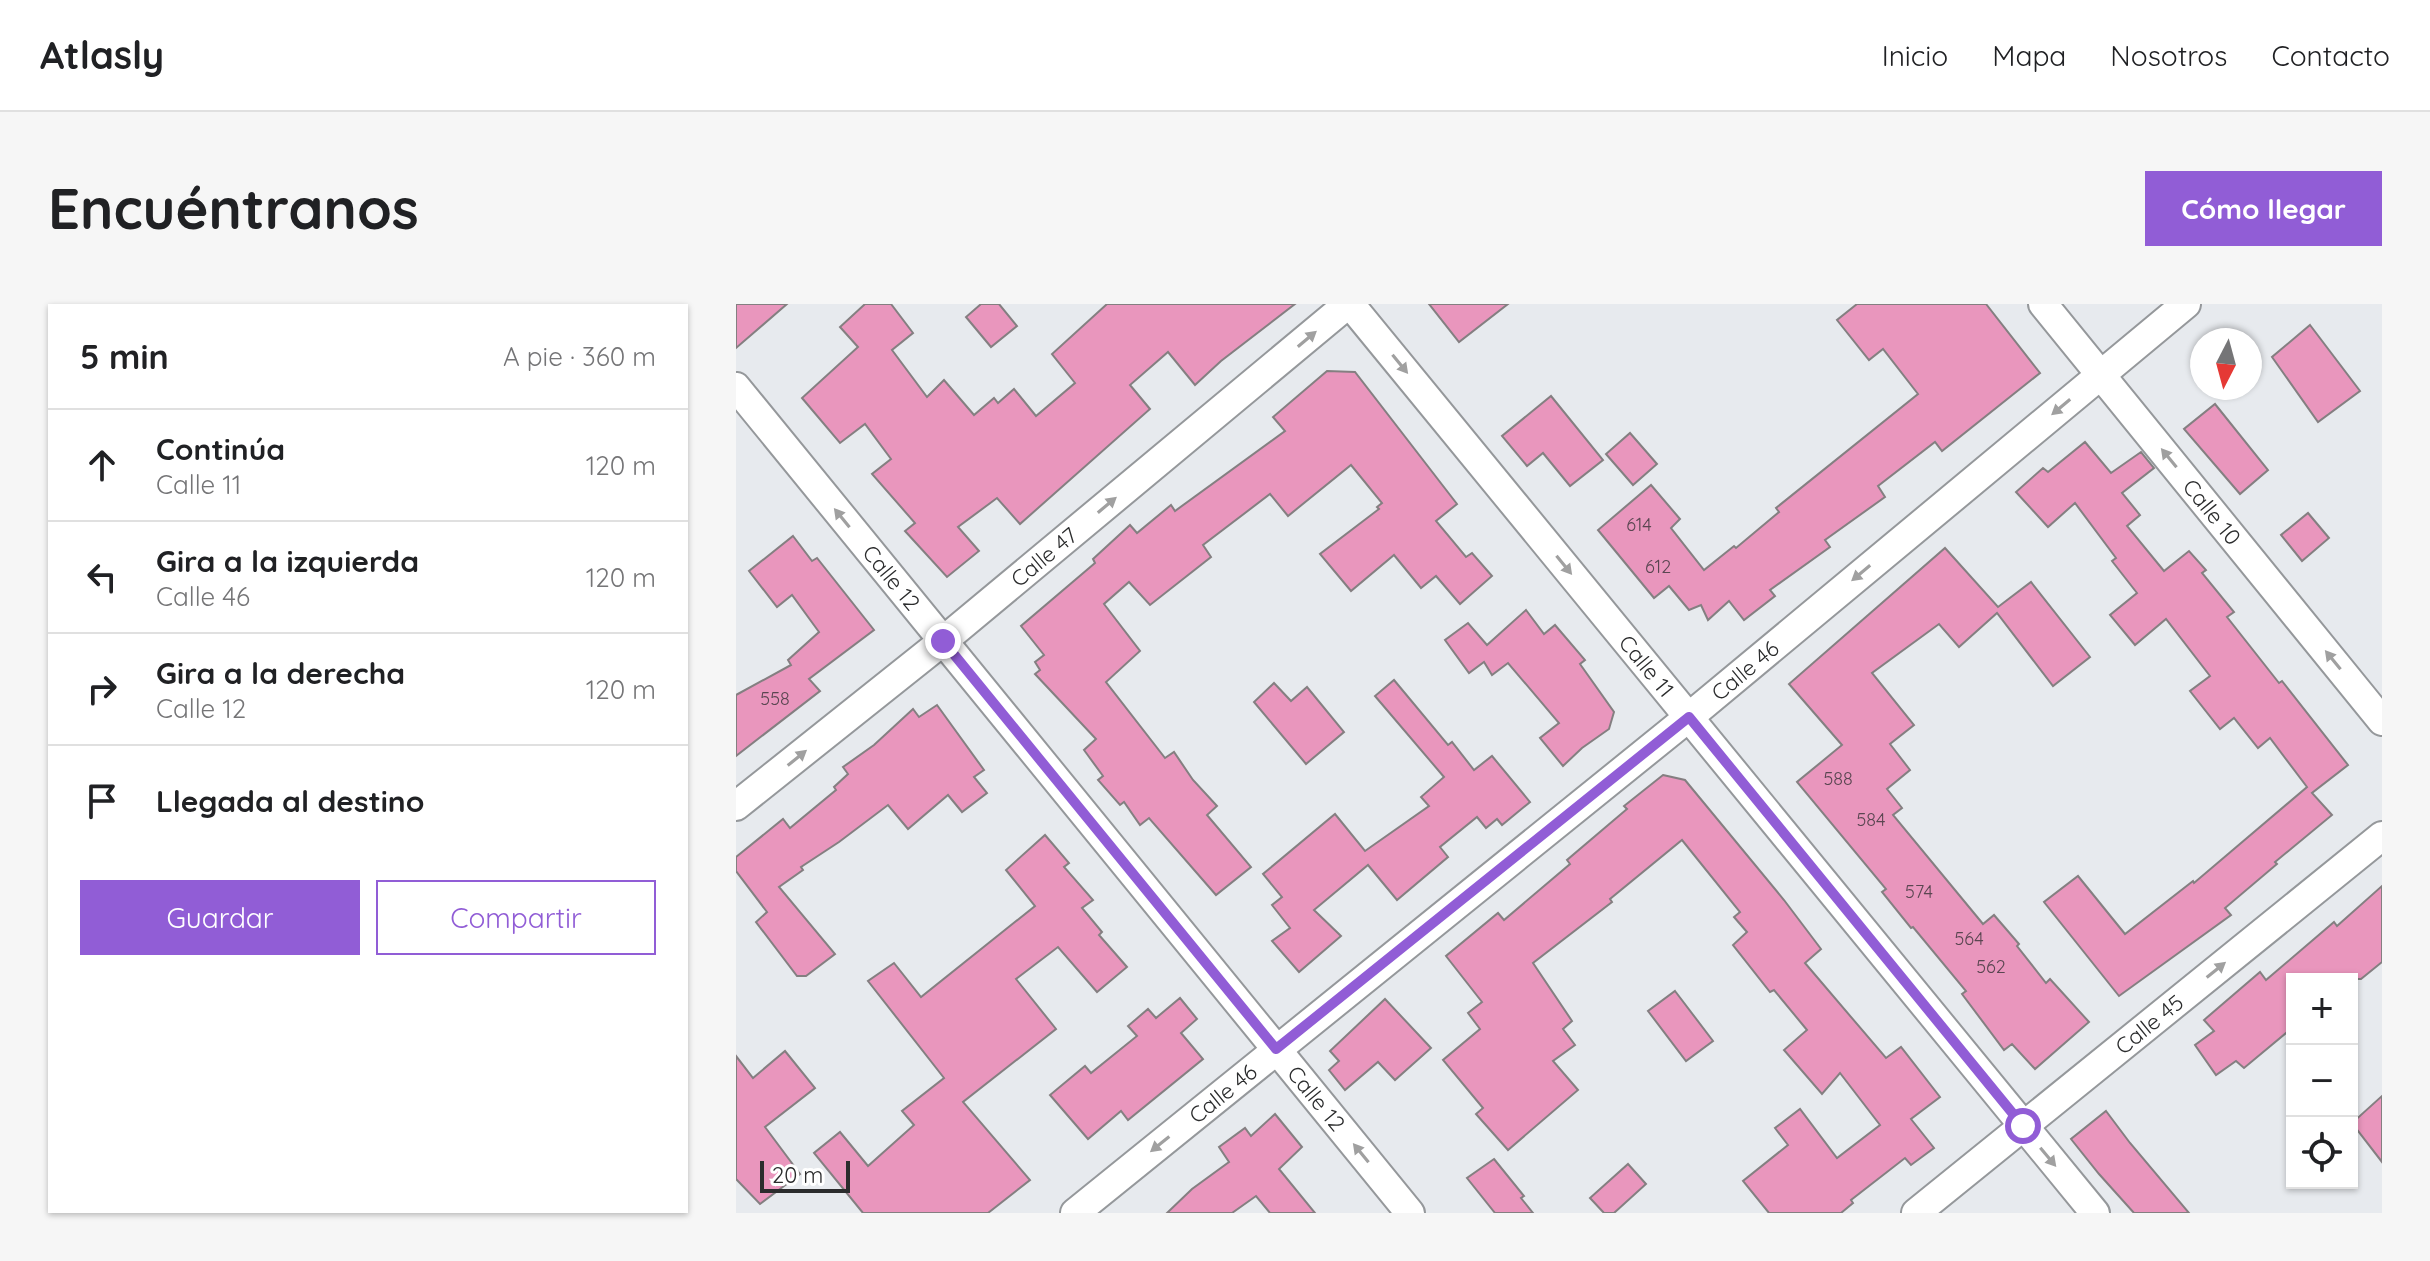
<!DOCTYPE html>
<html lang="es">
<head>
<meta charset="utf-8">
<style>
  :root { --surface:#fff; --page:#f6f6f6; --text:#202124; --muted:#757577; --line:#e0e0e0; --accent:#915dd6 }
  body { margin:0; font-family:Quicksand,sans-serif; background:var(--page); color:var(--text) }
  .controls { position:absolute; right:24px; bottom:24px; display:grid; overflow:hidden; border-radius:0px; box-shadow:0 2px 6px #0004 }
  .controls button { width:72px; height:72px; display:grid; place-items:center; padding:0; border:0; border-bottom:2px solid var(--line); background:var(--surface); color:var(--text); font:40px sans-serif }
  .compass { position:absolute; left:1454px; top:24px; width:72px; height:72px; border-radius:50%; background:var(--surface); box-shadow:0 2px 6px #0004; rotate:186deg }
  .scale { position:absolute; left:24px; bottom:20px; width:90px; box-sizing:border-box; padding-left:8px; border:4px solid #2b2c2d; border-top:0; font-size:22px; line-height:28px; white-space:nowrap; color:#2b2c2d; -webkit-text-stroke:6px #fff; paint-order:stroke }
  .stop { position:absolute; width:24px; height:24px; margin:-18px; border:6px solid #915dd6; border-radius:50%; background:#fff }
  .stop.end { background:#915dd6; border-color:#fff; box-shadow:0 2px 8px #0008 }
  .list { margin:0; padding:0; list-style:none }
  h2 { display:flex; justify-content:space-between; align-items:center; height:104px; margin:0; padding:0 32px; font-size:34px }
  h2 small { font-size:26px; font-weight:400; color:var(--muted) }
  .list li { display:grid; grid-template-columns:52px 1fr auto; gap:24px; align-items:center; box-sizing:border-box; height:112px; padding:0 32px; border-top:2px solid var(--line) }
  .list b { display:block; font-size:30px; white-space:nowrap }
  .list p { margin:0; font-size:26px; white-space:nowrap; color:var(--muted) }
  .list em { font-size:26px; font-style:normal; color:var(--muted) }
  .actions { display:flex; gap:16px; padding:24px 32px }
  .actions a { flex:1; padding:18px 0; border:2px solid var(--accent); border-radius:0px; text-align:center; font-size:28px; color:var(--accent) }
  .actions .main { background:var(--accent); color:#fff }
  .icon { flex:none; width:44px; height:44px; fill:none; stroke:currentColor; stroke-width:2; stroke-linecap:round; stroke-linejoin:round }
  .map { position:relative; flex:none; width:1646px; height:909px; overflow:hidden; border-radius:0px }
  header { display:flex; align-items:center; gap:48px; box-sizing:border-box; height:112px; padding:0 40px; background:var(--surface); border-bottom:2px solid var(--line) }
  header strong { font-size:38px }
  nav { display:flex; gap:44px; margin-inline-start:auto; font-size:28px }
  .intro { display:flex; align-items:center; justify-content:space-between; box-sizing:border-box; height:192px; padding:0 48px }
  h1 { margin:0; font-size:56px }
  .button { padding:20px 36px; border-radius:0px; background:var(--accent); color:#fff; font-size:28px; font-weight:700 }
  main { display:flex; gap:48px; padding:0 48px }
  aside { flex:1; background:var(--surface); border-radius:0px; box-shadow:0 2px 6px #0004 }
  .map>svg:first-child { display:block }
  .building { fill:#e996bd; stroke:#847f81; stroke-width:2 }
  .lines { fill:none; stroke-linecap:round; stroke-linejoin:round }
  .minor-casing { stroke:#95989b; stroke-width:32 }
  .minor { stroke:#fff; stroke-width:28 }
  .oneway { fill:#a0a0a0 }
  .route { stroke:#915dd6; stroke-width:10 }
  .labels { text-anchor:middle; stroke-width:6; stroke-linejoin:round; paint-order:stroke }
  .number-label { font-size:18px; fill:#5a4651 }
  .street-label { font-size:22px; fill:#2b2c2d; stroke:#fff }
</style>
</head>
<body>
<header>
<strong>Atlasly</strong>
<nav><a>Inicio</a><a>Mapa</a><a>Nosotros</a><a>Contacto</a></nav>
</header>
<div class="intro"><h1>Encuéntranos</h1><a class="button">Cómo llegar</a></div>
<main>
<aside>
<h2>5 min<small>A pie · 360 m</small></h2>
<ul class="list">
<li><svg class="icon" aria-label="ahead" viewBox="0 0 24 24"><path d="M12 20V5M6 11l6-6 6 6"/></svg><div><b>Continúa</b><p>Calle 11</p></div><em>120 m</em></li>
<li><svg class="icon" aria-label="left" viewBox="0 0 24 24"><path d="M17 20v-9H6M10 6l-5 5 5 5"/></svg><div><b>Gira a la izquierda</b><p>Calle 46</p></div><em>120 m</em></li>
<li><svg class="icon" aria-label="right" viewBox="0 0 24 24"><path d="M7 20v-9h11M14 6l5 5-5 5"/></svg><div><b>Gira a la derecha</b><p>Calle 12</p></div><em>120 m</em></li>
<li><svg class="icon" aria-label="arrive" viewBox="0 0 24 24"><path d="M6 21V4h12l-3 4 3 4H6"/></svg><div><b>Llegada al destino</b></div></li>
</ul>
<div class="actions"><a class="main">Guardar</a><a>Compartir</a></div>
</aside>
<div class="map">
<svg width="1646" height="909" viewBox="0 0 1646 909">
  <rect width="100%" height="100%" fill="#e7eaee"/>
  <g class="building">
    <path d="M0 0H51L0 44Z"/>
    <path d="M129 0H155L177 29 156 46 191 93 208 76 238 111 258 94 262 99 278 85 300 112 339 79 316 50 371 0H559L485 57 459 81 432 48 394 81 414 105 284 220 261 194 222 223 243 247 211 273 169 227 179 219 136 170 155 155 129 120 104 139 66 94 122 43 104 23Z"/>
    <path d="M245 0H263L281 22 255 43 230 13Z"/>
    <path d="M693 0H772L723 38Z"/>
    <path d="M1121 0H1250L1304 69 1206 147 1199 138 1142 182 1149 193 1089 236 1094 243 1034 286 1039 292 1008 316 993 297 972 316 965 301 953 306 933 282 918 294 862 226 915 181 944 215 935 224 968 266 998 242 1000 244 1043 208 1040 204 1182 90 1147 45 1133 56 1101 16Z"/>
    <path d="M1574 21 1624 87 1582 118 1536 53Z"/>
    <path d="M591 67 619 68 721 200 700 217 730 253 736 249 756 272 724 300 700 272 685 284 658 251 615 287 584 250 643 205 641 203 646 199 615 161 552 212 534 190 467 241 475 253 414 301 393 278 368 300 404 347 370 378 429 454 438 448 457 476 481 502 471 511 515 563 480 591 413 514 404 521 388 498 384 501 362 476 367 472 348 446 360 435 299 370 304 366 299 358 308 351 285 322 359 259 357 255 394 221 401 229 435 201 439 207 549 127 537 113Z"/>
    <path d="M815 92 867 156 834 182 807 149 791 162 766 132Z"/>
    <path d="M1479 100 1532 166 1504 190 1448 125Z"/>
    <path d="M894 129 921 160 897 181 870 150Z"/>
    <path d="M1349 138 1375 169 1405 148 1418 164 1386 189 1404 211 1391 222 1428 267 1453 247 1470 266 1466 269 1498 308 1491 313 1543 379 1546 377 1612 461 1576 489 1596 511 1539 558 1541 560 1489 604 1495 611 1383 692 1308 598 1342 572 1389 630 1457 577 1458 579 1571 483 1534 434 1522 444 1498 414 1484 425 1454 387 1474 372 1430 315 1399 341 1374 311 1401 289 1376 257 1380 254 1339 199 1312 223 1280 188 1307 164 1312 168Z"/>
    <path d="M1572 209 1593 234 1566 257 1545 231Z"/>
    <path d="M57 232 76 257 81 254 138 326 73 375 84 387 0 452V391L55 361 52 356 83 328 56 291 41 303 13 267Z"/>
    <path d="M1209 244 1262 303 1295 278 1354 353 1317 382 1261 309 1223 343 1203 320 1136 369 1178 421 1154 440 1174 466 1151 485 1166 504 1157 511 1247 620 1258 611 1283 640 1281 642 1310 679 1314 675 1353 718 1299 765 1276 740 1268 746 1226 690 1230 687 1177 623 1175 624 1146 588 1150 585 1061 478 1106 441 1053 380Z"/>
    <path d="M790 306 808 330 819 321 849 356 844 360 878 408 873 425 846 444 827 462 804 434 823 419 772 359 756 371 748 358 733 369 709 336 732 319 751 341Z"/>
    <path d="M658 376 712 441 716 438 738 466 756 452 794 498 766 521 761 515 750 524 741 513 704 543 712 553 661 596 632 561 578 606 605 632 563 668 536 637 554 624 536 601 546 593 527 570 599 510 629 547 693 502 685 493 708 473 639 392Z"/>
    <path d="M538 379 555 397 571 383 608 428 570 460 518 398Z"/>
    <path d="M201 401 248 466 238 473 251 489 226 508 212 491 172 525 152 501 103 538 65 563 67 566 43 583 99 650 70 672H61L20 618 31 608 0 567V553L47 515 54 524 100 486 98 483 112 470 107 463 138 441 177 405 183 413Z"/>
    <path d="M927 471 949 476 1048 596 1085 645 1069 659 1150 754 1165 743 1204 793 1175 815 1198 844 1175 861 1169 854 1115 896 1117 899 1105 909H1033L1007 877 1052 841 1039 824 1064 805 1101 854 1144 821 1104 769 1086 790 1048 746 1071 726 1038 686 1034 688 997 641 1011 628 998 613 1004 608 946 536 874 595 876 598 797 659 836 717 827 725 839 741 817 757 842 786 772 846 740 810 747 804 707 756 744 725 732 709 746 698 710 652 762 609 768 616 834 560 831 556 891 505 888 502Z"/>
    <path d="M309 531 333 559 328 563 357 596 346 604 366 628 363 631 391 663 361 688 322 643 280 675 320 725 227 798 294 876 252 909H127L78 849 104 828 132 862 178 821 166 807 208 774 132 677 158 659 185 693 299 602 270 566Z"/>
    <path d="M1646 582V658L1625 675H1556V724L1508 764 1500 757 1480 771 1459 741 1478 727 1468 716 1524 668 1530 676 1598 618 1601 622Z"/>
    <path d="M939 687 977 737 950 757 912 707Z"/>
    <path d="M444 694 461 715 445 729 467 755 392 816 385 807 352 835 314 791 349 762 355 769 401 732 392 722 412 705 420 714Z"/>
    <path d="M649 695 695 744 659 776 642 758 609 786 593 766 603 757 594 747Z"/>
    <path d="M49 747 79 784 29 823 64 870 24 900 0 875V752L17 774Z"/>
    <path d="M1646 792V858L1616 819Z"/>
    <path d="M1370 807 1394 839 1453 909H1398L1363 870 1335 835Z"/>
    <path d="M539 810 566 843 543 865 579 909H534L520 892 496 909H431L456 885 493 858 483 843 509 824 515 832Z"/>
    <path d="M758 855 788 892 785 894 797 909H759L731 874Z"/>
    <path d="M892 860 910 880 878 909H868L854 894Z"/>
  </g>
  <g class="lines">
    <defs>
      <g id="minor">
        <path id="s1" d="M614 0 1359 909"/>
        <path id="s2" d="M1307 0 1646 417"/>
        <path id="s3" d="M0 83 674 909"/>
        <path id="s4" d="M0 502 207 337 612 0"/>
        <path id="s5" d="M339 909 953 413 1450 0"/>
        <path id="s6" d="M1180 909 1646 532"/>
      </g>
    </defs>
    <use href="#minor" class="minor-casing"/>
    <use href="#minor" class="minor"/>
  </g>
  <defs><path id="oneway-solid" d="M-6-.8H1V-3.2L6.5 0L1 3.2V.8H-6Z" transform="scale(2)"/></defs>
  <g class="oneway">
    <use href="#oneway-solid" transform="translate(571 35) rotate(-40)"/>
    <use href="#oneway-solid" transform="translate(664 60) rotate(51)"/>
    <use href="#oneway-solid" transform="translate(1325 103) rotate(140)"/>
    <use href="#oneway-solid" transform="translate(1433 154) rotate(-129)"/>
    <use href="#oneway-solid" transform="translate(371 201) rotate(-40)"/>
    <use href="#oneway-solid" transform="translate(106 214) rotate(-129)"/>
    <use href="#oneway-solid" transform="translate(828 261) rotate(51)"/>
    <use href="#oneway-solid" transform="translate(1125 269) rotate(140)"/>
    <use href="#oneway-solid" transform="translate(1597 356) rotate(-129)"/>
    <use href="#oneway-solid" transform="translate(61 454) rotate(-39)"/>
    <use href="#oneway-solid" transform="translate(1480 666) rotate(-39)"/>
    <use href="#oneway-solid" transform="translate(424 840) rotate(141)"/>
    <use href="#oneway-solid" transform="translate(625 849) rotate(-129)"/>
    <use href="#oneway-solid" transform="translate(1312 853) rotate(50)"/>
  </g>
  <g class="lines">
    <path class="route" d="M207 337 540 745 953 413 1287 822"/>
  </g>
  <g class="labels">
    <g class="number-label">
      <text x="903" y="227">614</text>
      <text x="922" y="269">612</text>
      <text x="39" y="401">558</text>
      <text x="1102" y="481">588</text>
      <text x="1135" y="522">584</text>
      <text x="1183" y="594">574</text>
      <text x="1233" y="641">564</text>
      <text x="1255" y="669">562</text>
    </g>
    <g class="street-label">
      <text dy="8" stroke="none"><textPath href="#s2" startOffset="268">Calle 10</textPath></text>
      <text dy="8" stroke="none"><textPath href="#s4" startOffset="396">Calle 47</textPath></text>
      <text dy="8" stroke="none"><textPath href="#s3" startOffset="246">Calle 12</textPath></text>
      <text dy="8" stroke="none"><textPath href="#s1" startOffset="468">Calle 11</textPath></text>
      <text dy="8" stroke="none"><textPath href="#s5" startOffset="862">Calle 46</textPath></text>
      <text dy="8" stroke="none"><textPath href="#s6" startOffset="300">Calle 45</textPath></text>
      <text dy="8" stroke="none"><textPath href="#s5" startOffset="190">Calle 46</textPath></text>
      <text dy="8" stroke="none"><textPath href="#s3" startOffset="918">Calle 12</textPath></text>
    </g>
  </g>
</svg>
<div class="controls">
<button>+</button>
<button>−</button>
<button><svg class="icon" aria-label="locate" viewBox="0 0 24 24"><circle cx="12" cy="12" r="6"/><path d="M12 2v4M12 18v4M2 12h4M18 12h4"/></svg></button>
</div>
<svg class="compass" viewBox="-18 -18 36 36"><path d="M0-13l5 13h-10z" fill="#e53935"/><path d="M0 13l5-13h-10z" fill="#757577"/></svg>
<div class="scale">20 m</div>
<div class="stop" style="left:1287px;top:822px"></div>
<div class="stop end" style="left:207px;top:337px"></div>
</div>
</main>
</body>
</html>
